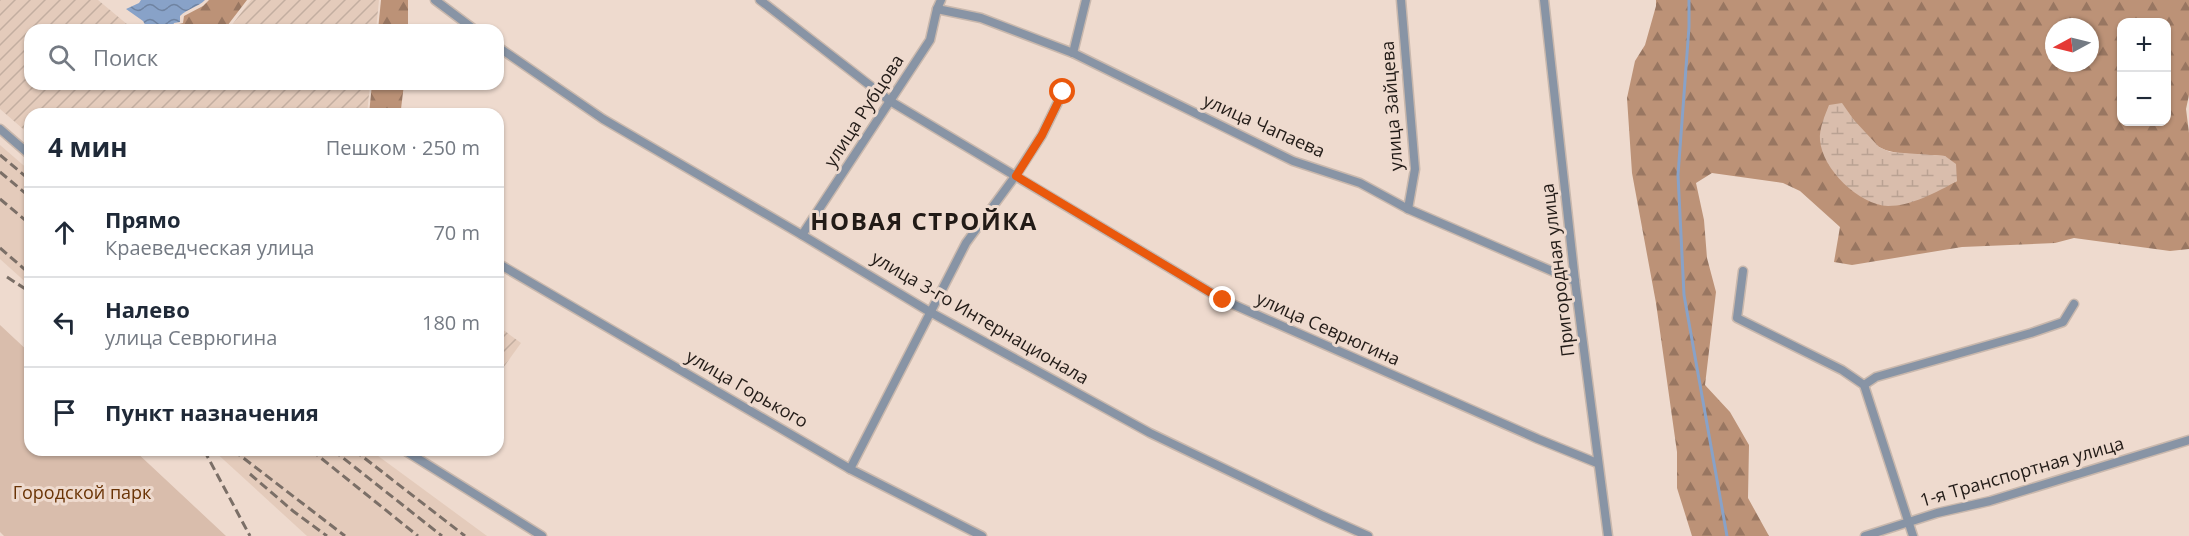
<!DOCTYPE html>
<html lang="ru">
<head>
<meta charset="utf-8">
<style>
  :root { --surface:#fff; --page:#f2f2f3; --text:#1f2937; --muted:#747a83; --line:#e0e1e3 }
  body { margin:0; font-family:"Open Sans",sans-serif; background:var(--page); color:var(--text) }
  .controls { position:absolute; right:18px; top:18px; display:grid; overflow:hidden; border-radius:12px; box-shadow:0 2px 4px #0004 }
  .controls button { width:54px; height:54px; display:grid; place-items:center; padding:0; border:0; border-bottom:2px solid var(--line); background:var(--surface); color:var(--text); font:30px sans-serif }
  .compass { position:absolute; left:2045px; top:18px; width:54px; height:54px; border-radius:50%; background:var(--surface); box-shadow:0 2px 4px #0004; rotate:263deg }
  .stop { position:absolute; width:18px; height:18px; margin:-14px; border:4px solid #ea580c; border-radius:50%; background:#fff }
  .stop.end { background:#ea580c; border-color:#fff; box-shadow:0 2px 6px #0008 }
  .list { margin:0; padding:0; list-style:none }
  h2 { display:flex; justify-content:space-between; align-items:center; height:78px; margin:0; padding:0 24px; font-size:26px }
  h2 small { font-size:20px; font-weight:400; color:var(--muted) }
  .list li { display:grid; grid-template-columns:39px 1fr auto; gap:18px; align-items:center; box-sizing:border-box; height:90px; padding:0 24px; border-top:2px solid var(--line) }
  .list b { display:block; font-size:22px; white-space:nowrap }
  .list p { margin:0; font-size:20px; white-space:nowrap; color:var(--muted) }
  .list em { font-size:20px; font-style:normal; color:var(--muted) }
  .icon { flex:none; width:33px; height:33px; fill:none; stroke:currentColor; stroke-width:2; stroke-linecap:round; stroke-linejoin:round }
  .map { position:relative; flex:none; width:2189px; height:536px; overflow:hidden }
  .search { position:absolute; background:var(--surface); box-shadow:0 2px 4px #0004; left:24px; top:24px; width:480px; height:66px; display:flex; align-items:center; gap:15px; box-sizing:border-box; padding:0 21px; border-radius:18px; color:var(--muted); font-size:22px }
  .panel { position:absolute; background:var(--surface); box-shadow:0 2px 4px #0004; left:24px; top:108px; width:480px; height:348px; border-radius:18px }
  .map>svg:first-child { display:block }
  .built { fill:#e4cbbb }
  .industrial { fill:url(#industrial-furrows) }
  .forest { fill:url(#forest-firs); fill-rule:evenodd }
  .wetland { fill:url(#wetland-marsh) }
  .green { fill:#d9bdac }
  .water { fill:url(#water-waves) }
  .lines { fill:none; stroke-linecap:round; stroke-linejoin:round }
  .stream { stroke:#88a2c8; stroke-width:3 }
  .street-casing { stroke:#c9b8ad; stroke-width:11 }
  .street { stroke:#8894a5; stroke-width:8 }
  .rail { stroke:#7b6f67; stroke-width:3; stroke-dasharray:9 4.5; stroke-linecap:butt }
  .route { stroke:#ea580c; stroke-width:8 }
  .labels { text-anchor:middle; stroke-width:6; stroke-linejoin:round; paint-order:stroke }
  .street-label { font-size:18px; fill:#221b17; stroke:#eedace }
  .park-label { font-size:18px; fill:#6a3406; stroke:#eedace }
  .district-label { font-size:24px; font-weight:bold; letter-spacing:1.5px; fill:#221b17; stroke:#eedace }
</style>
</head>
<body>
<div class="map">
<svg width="2189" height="536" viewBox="0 0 2189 536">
  <defs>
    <pattern id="industrial-furrows" width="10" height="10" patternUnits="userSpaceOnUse" patternTransform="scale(1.5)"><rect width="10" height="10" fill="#e4cbbb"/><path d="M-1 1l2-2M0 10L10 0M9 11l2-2" fill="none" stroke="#c3aea0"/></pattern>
    <pattern id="forest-firs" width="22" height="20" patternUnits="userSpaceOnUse" patternTransform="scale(1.5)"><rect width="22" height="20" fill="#bc9277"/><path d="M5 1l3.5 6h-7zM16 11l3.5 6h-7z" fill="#987661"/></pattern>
    <pattern id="wetland-marsh" width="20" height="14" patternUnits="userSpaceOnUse" patternTransform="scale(1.5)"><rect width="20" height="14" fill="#d9bdac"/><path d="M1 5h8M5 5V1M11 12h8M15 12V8" fill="none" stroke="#baa293"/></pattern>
    <pattern id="water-waves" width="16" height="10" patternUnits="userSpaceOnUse" patternTransform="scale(1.5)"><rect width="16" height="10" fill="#88a2c8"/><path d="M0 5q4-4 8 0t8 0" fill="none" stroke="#6f83a1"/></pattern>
  </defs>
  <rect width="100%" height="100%" fill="#eedace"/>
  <g class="built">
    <path d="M0 145 30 171V286L0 259Z"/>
    <path d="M213 450H370L487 536H307Z"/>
  </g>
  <g class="industrial">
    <path d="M0 0H98L134 30H30V84H370L367 114H30V135L0 109Z"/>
    <path d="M251 0H379L376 30H228Z"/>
    <path d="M498 326 521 343 498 375Z"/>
  </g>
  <g class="forest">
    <path d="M209 0H247L224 30H174L175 25 183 23 184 16 203 6Z"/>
    <path d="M381 0H408V30H378Z"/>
    <path d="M1656 0H2189V95L2186 109 2189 133V249L2170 251 2074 238 2055 243 1962 247 1852 265 1834 262 1840 227 1800 191 1783 183 1712 173 1696 183 1704 220 1707 258 1716 292 1705 385 1730 412 1749 445 1748 498 1769 536H1692L1677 488V452L1656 303 1632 173 1627 98 1635 61 1645 45 1656 6ZM2122 22H2166V122H2122ZM2054 27H2090V63H2054ZM1842 103C1851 117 1866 138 1879 147 1894 156 1928 154 1945 156L1957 181 1907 203Z"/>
    <path d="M372 84H404L401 109 407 114H369Z"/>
  </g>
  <path class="wetland" d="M1842 103 1853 119 1879 147 1890 152 1945 156 1956 164 1957 181C1937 192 1911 206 1888 206 1859 205 1822 169 1820 140 1819 129 1825 115 1829 105Z"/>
  <path class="green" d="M0 325 30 353V450H134L226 536H4L0 532Z"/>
  <path class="water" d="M141 0H205C198 7 187 9 180 16V22L174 23 171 30H148L143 21 126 9 139 3Z"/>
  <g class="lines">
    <path class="stream" d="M1689 0V27L1678 175 1684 295 1727 536"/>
    <defs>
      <g id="street">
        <path d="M435 0 475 30"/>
        <path d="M760 0 890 101 1223 300 1538 439 1597 463"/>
        <path d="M1401 0 1415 169 1408 209"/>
        <path d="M1544 0 1575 281 1608 536"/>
        <path d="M937 9 981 18 1073 53 1293 161 1360 183 1408 209 1575 281"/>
        <path d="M498 47 603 119 802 235 930 312 1150 433 1323 516 1368 536"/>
        <path d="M1073 53 1086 0"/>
        <path d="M0 129 30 155"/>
        <path d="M802 235 930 40 937 9 941 0"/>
        <path d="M499 264 850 469 982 536"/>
        <path d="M1743 271 1737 318 1842 370 1864 385 1913 536"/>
        <path d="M1864 385 1876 377 2031 333 2063 322 2074 304"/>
        <path d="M404 450 542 536"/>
        <path d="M850 469 966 243 1016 175 1042 135 1063 92"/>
        <path d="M1865 536 1937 513 1990 501 2189 440"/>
      </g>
    </defs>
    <use href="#street" class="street-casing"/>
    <use href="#street" class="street"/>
    <g class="rail">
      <path d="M0 155 30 180"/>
      <path d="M0 172 30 197"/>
      <path d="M0 199 30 224"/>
      <path d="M0 248 30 274"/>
      <path d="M7 277 30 292"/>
      <path d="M204 450 250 536"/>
      <path d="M233 450 345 536"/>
      <path d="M311 450 418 536"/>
      <path d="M333 450 442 536"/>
      <path d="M354 450 465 536"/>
      <path d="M250 474 293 511 327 536"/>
    </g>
  </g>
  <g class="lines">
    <path class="route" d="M1063 92 1042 135 1016 176 1223 300"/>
  </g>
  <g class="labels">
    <g class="street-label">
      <text transform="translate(1392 106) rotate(-94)" y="6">улица Зайцева</text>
      <text transform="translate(864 111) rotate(-57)" y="6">улица Рубцова</text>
      <text transform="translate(1264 126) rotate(24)" y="6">улица Чапаева</text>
      <text transform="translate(1558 270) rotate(-97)" y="6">Пригородная улица</text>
      <text transform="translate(980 318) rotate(30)" y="6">улица 3-го Интернационала</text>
      <text transform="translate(1328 329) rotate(24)" y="6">улица Севрюгина</text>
      <text transform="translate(747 389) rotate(30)" y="6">улица Горького</text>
      <text transform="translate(2022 472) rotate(-16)" y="6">1-я Транспортная улица</text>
    </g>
    <g class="park-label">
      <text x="82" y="499">Городской парк</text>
    </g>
    <g class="district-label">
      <text x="924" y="230">НОВАЯ СТРОЙКА</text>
    </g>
  </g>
</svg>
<div class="controls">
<button>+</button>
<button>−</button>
</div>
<svg class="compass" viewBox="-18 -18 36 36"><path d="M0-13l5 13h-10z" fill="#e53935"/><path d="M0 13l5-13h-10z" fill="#747a83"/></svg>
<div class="stop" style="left:1063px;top:92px"></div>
<div class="stop end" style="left:1223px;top:300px"></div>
<div class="search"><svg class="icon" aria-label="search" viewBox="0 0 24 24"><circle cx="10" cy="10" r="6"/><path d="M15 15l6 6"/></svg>Поиск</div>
<section class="panel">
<h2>4 мин<small>Пешком · 250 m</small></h2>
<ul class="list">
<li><svg class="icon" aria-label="ahead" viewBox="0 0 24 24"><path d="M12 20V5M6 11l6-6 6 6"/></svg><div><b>Прямо</b><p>Краеведческая улица</p></div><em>70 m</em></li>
<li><svg class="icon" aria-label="left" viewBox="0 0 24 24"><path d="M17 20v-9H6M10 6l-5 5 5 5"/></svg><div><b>Налево</b><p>улица Севрюгина</p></div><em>180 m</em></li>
<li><svg class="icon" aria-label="arrive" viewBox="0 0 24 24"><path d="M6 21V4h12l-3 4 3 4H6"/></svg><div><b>Пункт назначения</b></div></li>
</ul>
</section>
</div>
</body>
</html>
